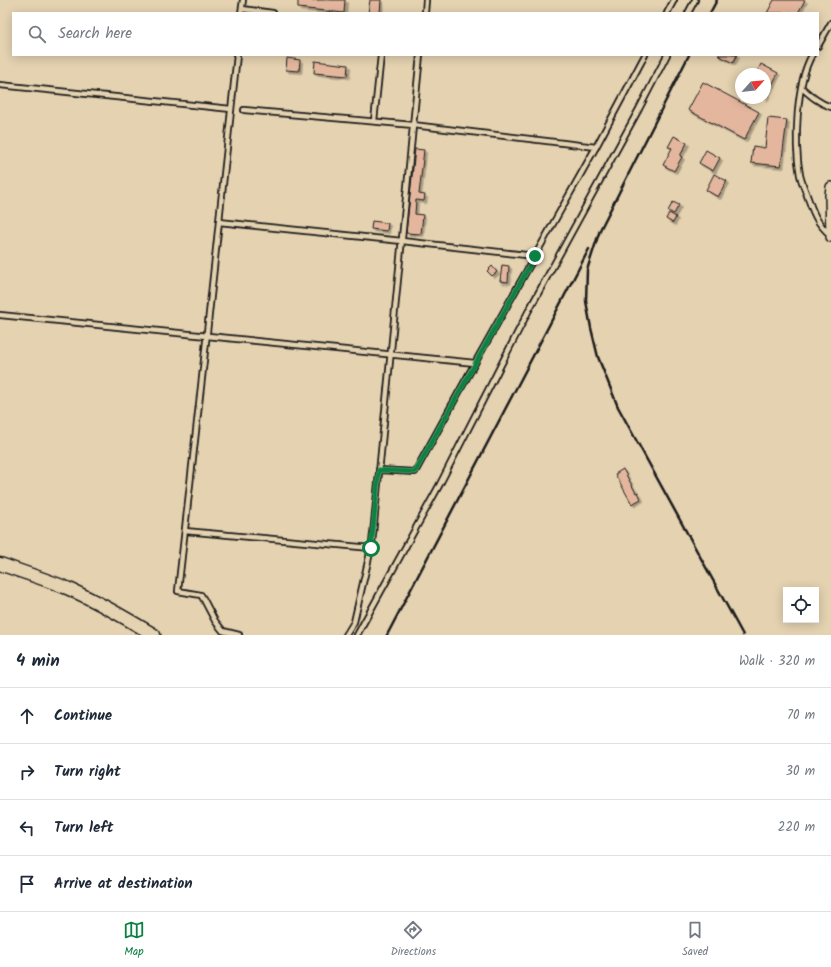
<!DOCTYPE html>
<html lang="en">
<head>
<meta charset="utf-8">
<style>
  :root { --surface:#fff; --page:#f6f6f7; --text:#1f2937; --muted:#747a83; --line:#e0e1e3; --accent:#0b8043 }
  body { margin:0; font-family:Kalam,sans-serif; background:var(--page); color:var(--text) }
  .controls { position:absolute; right:12px; bottom:12px; display:grid; overflow:hidden; border-radius:0px; box-shadow:0 2px 10px #0003 }
  .controls button { width:36px; height:36px; display:grid; place-items:center; padding:0; border:0; border-bottom:1px solid var(--line); background:var(--surface); color:var(--text); font:20px sans-serif }
  .compass { position:absolute; left:735px; top:68px; width:36px; height:36px; border-radius:50%; background:var(--surface); box-shadow:0 2px 10px #0003; rotate:63deg }
  .stop { position:absolute; width:12px; height:12px; margin:-9px; border:3px solid #0b8043; border-radius:50%; background:#fff }
  .stop.end { background:#0b8043; border-color:#fff; box-shadow:0 1px 4px #0008 }
  .list { margin:0; padding:0; list-style:none }
  h2 { display:flex; justify-content:space-between; align-items:center; height:52px; margin:0; padding:0 16px; font-size:17px }
  h2 small { font-size:13px; font-weight:400; color:var(--muted) }
  .list li { display:grid; grid-template-columns:26px 1fr auto; gap:12px; align-items:center; box-sizing:border-box; height:56px; padding:0 16px; border-top:1px solid var(--line) }
  .list b { display:block; font-size:15px; white-space:nowrap }
  .list em { font-size:13px; font-style:normal; color:var(--muted) }
  .icon { flex:none; width:22px; height:22px; fill:none; stroke:currentColor; stroke-width:2; stroke-linecap:round; stroke-linejoin:round }
  .map { position:relative; flex:none; width:831px; height:635px; overflow:hidden }
  .search { position:absolute; background:var(--surface); box-shadow:0 2px 10px #0003; left:12px; right:12px; top:12px; height:44px; display:flex; align-items:center; gap:10px; box-sizing:border-box; padding:0 14px; border-radius:0px; color:var(--muted); font-size:15px }
  .sheet { height:276px; background:var(--surface) }
  nav { display:flex; justify-content:space-around; align-items:center; box-sizing:border-box; height:56px; border-top:1px solid var(--line); background:var(--surface); font-size:11px; color:var(--muted) }
  nav a { display:grid; justify-items:center; gap:2px }
  nav .on { color:var(--accent) }
  .map>svg:first-child { display:block }
  .building { fill:#e4b69d; stroke:#1c1c1c; filter:url(#shadow) }
  .lines { fill:none; stroke-linecap:round; stroke-linejoin:round }
  .service-casing { stroke:#1c1c1c; stroke-width:8 }
  .minor-casing { stroke:#1c1c1c; stroke-width:12 }
  .tertiary-casing { stroke:#1c1c1c; stroke-width:15 }
  .service { stroke:#e4d2b0; stroke-width:4.5 }
  .minor { stroke:#e4d2b0; stroke-width:9 }
  .tertiary { stroke:#e4d2b0; stroke-width:12 }
  .rail { stroke:#1c1c1c; stroke-width:2.5 }
  .route { stroke:#0b8043; stroke-width:5 }
</style>
</head>
<body>
<div class="map">
<svg width="831" height="635" viewBox="0 0 831 635">
  <defs>
    <filter id="shadow"><feDropShadow dx="2.5" dy="2.5" stdDeviation="0" flood-color="#0004"/></filter>
  </defs>
  <rect width="100%" height="100%" fill="#e4d2b0"/>
  <filter id="ink" filterUnits="userSpaceOnUse"><feTurbulence type="fractalNoise" baseFrequency=".025" numOctaves="2"/><feDisplacementMap in="SourceGraphic" scale="8" xChannelSelector="R" yChannelSelector="G"/><feConvolveMatrix kernelMatrix="1 2 1 2 8 2 1 2 1" color-interpolation-filters="sRGB"/></filter>
  <g filter="url(#ink)">
    <g class="building">
      <path d="M298 0H345L344 13 298 8Z"/>
      <path d="M370 0H381L380 13H368Z"/>
      <path d="M774 0H805L798 13H767Z"/>
      <path d="M718 55H737L733 63Z"/>
      <path d="M287 58 300 60 299 71 286 70Z"/>
      <path d="M315 61 348 65 347 76 314 73Z"/>
      <path d="M761 64 778 73 765 99V74H756Z"/>
      <path d="M703 82 759 112 744 140 688 110Z"/>
      <path d="M768 118 787 120 781 166 751 163 753 146 765 148Z"/>
      <path d="M674 136 687 143 680 156 682 157 674 171 663 165 672 148 668 147Z"/>
      <path d="M415 149 424 150 419 194 425 195 424 201 416 200 415 214 423 215 421 234 406 233Z"/>
      <path d="M706 150 720 158 713 171 699 163Z"/>
      <path d="M714 174 727 181 718 197 706 190Z"/>
      <path d="M673 202 679 205 674 214 668 211Z"/>
      <path d="M669 213 676 217 673 223 666 219Z"/>
      <path d="M372 221 388 223 387 231 371 229Z"/>
      <path d="M502 265 509 266 508 282 500 281Z"/>
      <path d="M492 266 497 272 492 276 487 271Z"/>
      <path d="M623 469 636 493 638 492 641 499 632 504 615 474Z"/>
    </g>
    <g class="lines">
      <defs>
        <g id="service">
          <path d="M242 9 273 13"/>
          <path d="M241 13 243 0"/>
          <path d="M425 13 426 0"/>
          <path d="M667 13 674 0"/>
          <path d="M688 13 695 0"/>
          <path d="M818 46 831 23"/>
          <path d="M237 55 204 360 178 591 201 595 204 600 215 621 223 631 239 635"/>
          <path d="M812 55C796 83 794 143 800 175 801 180 803 185 805 190 809 200 812 212 818 221 821 226 826 231 830 235"/>
          <path d="M0 85 231 109"/>
          <path d="M802 88C811 96 819 103 831 107"/>
          <path d="M244 110 413 125 596 147"/>
          <path d="M374 121 381 55"/>
          <path d="M219 222 402 241 535 256"/>
          <path d="M0 315 475 363 596 147 645 55"/>
          <path d="M379 470 415 472 475 363"/>
          <path d="M185 531 371 548"/>
          <path d="M346 635 354 622 372 544 420 55"/>
          <path d="M357 635 440 484 529 310 639 109 667 55"/>
        </g>
        <path id="minor" d="M831 187 830 195 831 237"/>
        <path id="tertiary" d="M0 564C22 572 45 579 67 588 97 601 126 618 154 635"/>
      </defs>
      <use href="#service" class="service-casing"/>
      <use href="#minor" class="minor-casing"/>
      <use href="#tertiary" class="tertiary-casing"/>
      <use href="#service" class="service"/>
      <use href="#minor" class="minor"/>
      <use href="#tertiary" class="tertiary"/>
      <g class="rail">
        <path d="M710 13 717 0"/>
        <path d="M689 55 600 230 587 270 586 301 591 328 598 357 618 407 743 635"/>
        <path d="M387 635 589 249"/>
      </g>
    </g>
  </g>
  <g class="lines" filter="url(#ink)">
    <path class="route" d="M371 548 379 470 415 472 535 256"/>
  </g>
</svg>
<div class="controls">
<button><svg class="icon" aria-label="locate" viewBox="0 0 24 24"><circle cx="12" cy="12" r="6"/><path d="M12 2v4M12 18v4M2 12h4M18 12h4"/></svg></button>
</div>
<svg class="compass" viewBox="-18 -18 36 36"><path d="M0-13l5 13h-10z" fill="#e53935"/><path d="M0 13l5-13h-10z" fill="#747a83"/></svg>
<div class="stop" style="left:371px;top:548px"></div>
<div class="stop end" style="left:535px;top:256px"></div>
<div class="search"><svg class="icon" aria-label="search" viewBox="0 0 24 24"><circle cx="10" cy="10" r="6"/><path d="M15 15l6 6"/></svg>Search here</div>
</div>
<section class="sheet">
<h2>4 min<small>Walk · 320 m</small></h2>
<ul class="list">
<li><svg class="icon" aria-label="ahead" viewBox="0 0 24 24"><path d="M12 20V5M6 11l6-6 6 6"/></svg><div><b>Continue</b></div><em>70 m</em></li>
<li><svg class="icon" aria-label="right" viewBox="0 0 24 24"><path d="M7 20v-9h11M14 6l5 5-5 5"/></svg><div><b>Turn right</b></div><em>30 m</em></li>
<li><svg class="icon" aria-label="left" viewBox="0 0 24 24"><path d="M17 20v-9H6M10 6l-5 5 5 5"/></svg><div><b>Turn left</b></div><em>220 m</em></li>
<li><svg class="icon" aria-label="arrive" viewBox="0 0 24 24"><path d="M6 21V4h12l-3 4 3 4H6"/></svg><div><b>Arrive at destination</b></div></li>
</ul>
</section>
<nav>
<a class="on"><svg class="icon" aria-label="map" viewBox="0 0 24 24"><path d="M3 6l6-2 6 2 6-2v14l-6 2-6-2-6 2zM9 4v14M15 6v14"/></svg>Map</a>
<a><svg class="icon" aria-label="directions" viewBox="0 0 24 24"><path d="M12 3l9 9-9 9-9-9zM9 14v-3h6M13 9l2 2-2 2"/></svg>Directions</a>
<a><svg class="icon" aria-label="saved" viewBox="0 0 24 24"><path d="M7 4h10v16l-5-4-5 4z"/></svg>Saved</a>
</nav>
</body>
</html>
